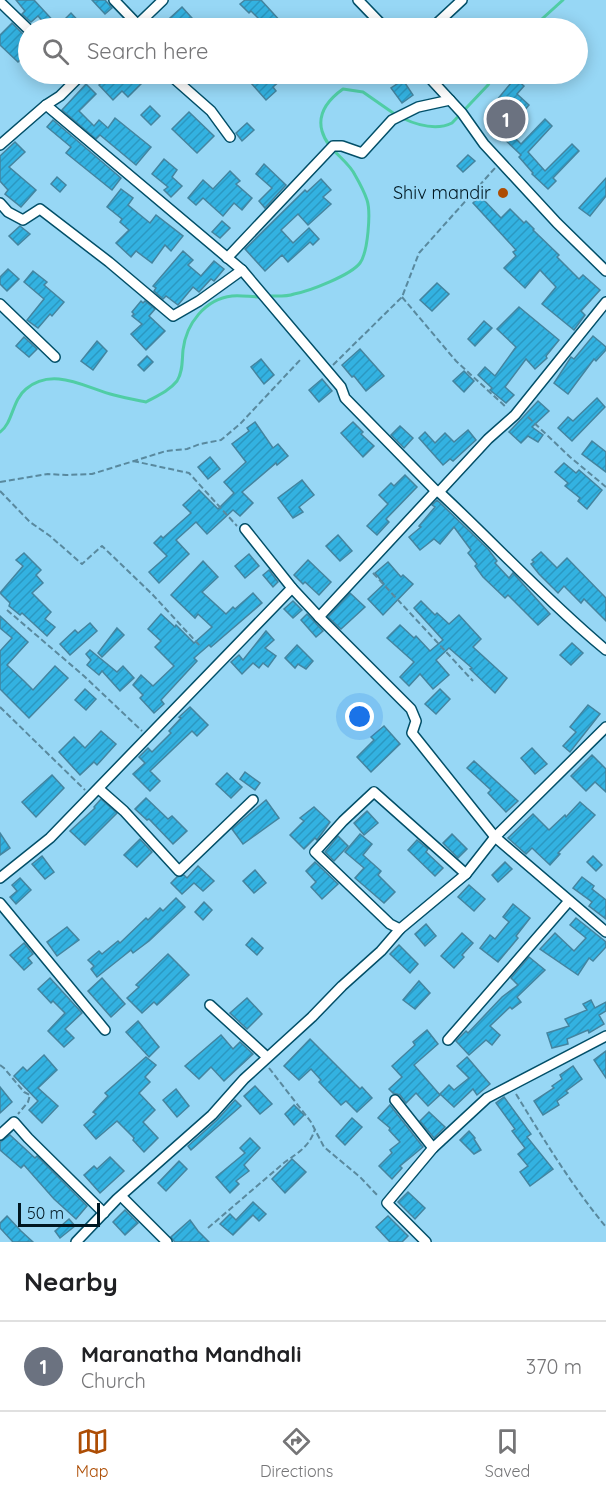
<!DOCTYPE html>
<html lang="en">
<head>
<meta charset="utf-8">
<style>
  :root { --surface:#fff; --page:#f6f6f6; --text:#202124; --muted:#757577; --line:#e0e0e0; --accent:#ad4d04 }
  body { margin:0; font-family:Quicksand,sans-serif; background:var(--page); color:var(--text) }
  .scale { position:absolute; left:18px; bottom:15px; width:82px; box-sizing:border-box; padding-left:6px; border:3px solid #001721; border-top:0; font-size:16px; line-height:21px; white-space:nowrap; color:#001721; -webkit-text-stroke:4px #97d7f5; paint-order:stroke }
  .you { position:absolute; left:360px; top:717px; width:21px; height:21px; margin:-15px; border:4px solid #fff; border-radius:50%; background:#1a73e8; box-shadow:0 0 0 9px #1a73e833 }
  .badge { display:grid; place-items:center; width:39px; height:39px; border-radius:50%; background:var(--accent); color:#fff; font-size:20px; font-weight:700 }
  .pin { position:absolute; translate:-50% -50%; border:3px solid #fff; box-shadow:0 2px 6px #0006 }
  .list { margin:0; padding:0; list-style:none }
  h2 { display:flex; justify-content:space-between; align-items:center; height:78px; margin:0; padding:0 24px; font-size:26px }
  h2 small { font-size:20px; font-weight:400; color:var(--muted) }
  .list li { display:grid; grid-template-columns:39px 1fr auto; gap:18px; align-items:center; box-sizing:border-box; height:90px; padding:0 24px; border-top:2px solid var(--line) }
  .list b { display:block; font-size:22px; white-space:nowrap }
  .list p { margin:0; font-size:20px; white-space:nowrap; color:var(--muted) }
  .list em { font-size:20px; font-style:normal; color:var(--muted) }
  .icon { flex:none; width:33px; height:33px; fill:none; stroke:currentColor; stroke-width:2; stroke-linecap:round; stroke-linejoin:round }
  .map { position:relative; flex:none; width:606px; height:1242px; overflow:hidden }
  .search { position:absolute; background:var(--surface); box-shadow:0 3px 15px #0003; left:18px; right:18px; top:18px; height:66px; display:flex; align-items:center; gap:15px; box-sizing:border-box; padding:0 21px; border-radius:33px; color:var(--muted); font-size:22px }
  .sheet { height:168px; background:var(--surface) }
  nav { display:flex; justify-content:space-around; align-items:center; box-sizing:border-box; height:84px; border-top:2px solid var(--line); background:var(--surface); font-size:16px; color:var(--muted) }
  nav a { display:grid; justify-items:center; gap:3px }
  nav .on { color:var(--accent) }
  .map>svg:first-child { display:block }
  .lines { fill:none; stroke-linecap:round; stroke-linejoin:round }
  .stream { stroke:#50cda5; stroke-width:3 }
  .building { fill:url(#building-hatch); stroke:#44849f; stroke-width:1.5 }
  .street-casing { stroke:#024f68; stroke-width:12 }
  .path { stroke:#59899e; stroke-width:2; stroke-dasharray:6 3; stroke-linecap:butt }
  .street { stroke:#fff; stroke-width:9 }
  .poi-dot { fill:#ad4d04; stroke:#97d7f5; stroke-width:2 }
  .labels { text-anchor:middle; stroke-width:4.5; stroke-linejoin:round; paint-order:stroke }
  .poi-label { font-size:18px; fill:#001721; stroke:#97d7f5; text-anchor:end }
</style>
</head>
<body>
<div class="map">
<svg width="606" height="1242" viewBox="0 0 606 1242">
  <defs>
    <pattern id="building-hatch" width="6" height="6" patternUnits="userSpaceOnUse" patternTransform="scale(1.5)"><rect width="6" height="6" fill="#33b2e1"/><path d="M-1 1l2-2M0 6l6-6M5 7l2-2" fill="none" stroke="#2b98c1"/></pattern>
  </defs>
  <rect width="100%" height="100%" fill="#97d7f5"/>
  <g class="lines">
    <g class="stream">
      <path d="M532 28 563 0"/>
      <path d="M402 118C417 125 436 131 452 123L488 85 494 74"/>
      <path d="M267 296C276 296 286 297 294 294 310 291 351 275 360 263 368 252 371 212 367 200 364 191 359 182 355 175 348 160 327 150 322 131 317 113 329 99 343 89L363 92 396 115"/>
      <path d="M0 432C13 423 12 400 26 389 53 366 86 388 114 395 125 398 136 400 146 402 157 396 169 391 177 381 183 372 182 360 183 350 186 324 205 299 232 296 241 295 251 297 260 297"/>
    </g>
  </g>
  <g class="building">
    <path d="M16 0H34L58 26 71 13 85 28H49L38 16 31 22 22 14 25 11Z"/>
    <path d="M92 0H105L112 8 105 14Z"/>
    <path d="M245 0H261L282 23 276 28H268L251 11 249 13 240 4Z"/>
    <path d="M182 7 201 28H159Z"/>
    <path d="M12 23 23 34 28 36V52L18 62 0 45V35Z"/>
    <path d="M111 74H151L128 97 122 91 113 100 99 85Z"/>
    <path d="M243 74H288L273 87 276 91 266 100Z"/>
    <path d="M515 78 524 86 517 94 529 105 522 113 520 111 505 131 495 123 502 114 492 106Z"/>
    <path d="M403 80 413 95 402 103 391 88Z"/>
    <path d="M86 84 96 94 79 111 94 126 99 120 108 128 115 118 151 147 136 165 100 135 96 139 62 110Z"/>
    <path d="M150 106 160 116 151 125 141 115Z"/>
    <path d="M189 112 214 136 197 153 172 129Z"/>
    <path d="M545 119 552 126 528 152 545 171 572 144 579 151 553 178 556 181 548 189 532 174 533 173 519 157 521 155 501 136 507 130 521 144Z"/>
    <path d="M53 120 121 178 112 190 66 153 71 147 47 127Z"/>
    <path d="M247 123 254 130 242 141 236 133Z"/>
    <path d="M15 142 25 152 9 167 36 190 21 207 5 194 8 190 0 181V156Z"/>
    <path d="M468 155 475 161 463 172 457 166Z"/>
    <path d="M164 159 177 170 172 177 182 186 171 197 164 190 168 187 152 174Z"/>
    <path d="M264 164 286 185 265 208 259 201 272 188 256 174Z"/>
    <path d="M230 171 240 181 236 184 252 198 242 210 234 203 223 216 203 198 196 205 188 198 203 180 213 189Z"/>
    <path d="M57 177 66 185 60 192 51 184Z"/>
    <path d="M606 178V196L590 216 579 208Z"/>
    <path d="M321 179 331 190 323 197 331 204 308 225 298 214 281 230 293 243 309 228 319 239 313 245 310 242 288 262 282 255 265 271 245 249 305 190 307 192Z"/>
    <path d="M121 189 133 198 128 205 150 223 156 215 183 236 171 251 165 245 152 263 136 251 131 257 116 243 129 230 120 222 122 219 107 207Z"/>
    <path d="M480 196 501 218 510 209 524 223 526 221 534 229 533 230 559 255 557 257 579 279 583 275 600 290 581 311 585 315 574 330 542 304 556 287 540 270 525 288 504 268 516 256 513 252 516 250 473 203Z"/>
    <path d="M222 221 230 228 220 238 212 232Z"/>
    <path d="M20 226 30 234 18 245 9 236Z"/>
    <path d="M183 251 193 260 188 265 201 276 214 261 224 269 214 281 211 279 199 292 193 287 178 305 166 296 163 299 154 291 156 288 153 286Z"/>
    <path d="M8 269 19 279 7 291 0 284V277Z"/>
    <path d="M33 271 47 282 44 285 64 302 52 316 50 314 38 328 27 320 44 299 24 282Z"/>
    <path d="M437 283 449 294 432 311 420 300Z"/>
    <path d="M141 301 143 303 145 301 155 309 149 316 165 331 146 350 131 334 142 324 132 316 134 314 132 312Z"/>
    <path d="M519 307 559 340 546 356 547 358 535 369 526 359 505 387 514 395 506 403 490 390 492 388 478 375 485 367 495 376 516 347 497 329Z"/>
    <path d="M484 321 492 328 475 346 468 339Z"/>
    <path d="M593 336 606 347V350L596 361 594 359 568 394 554 383 571 357 574 359Z"/>
    <path d="M24 337 37 349 29 357 16 346Z"/>
    <path d="M97 341 107 351 93 370 81 361Z"/>
    <path d="M360 349 384 376 366 391 354 376 352 377 342 365Z"/>
    <path d="M147 356 153 362 144 371 138 365Z"/>
    <path d="M261 359 274 375 264 384 251 367Z"/>
    <path d="M464 371 474 381 464 392 453 381Z"/>
    <path d="M322 379 332 391 319 402 309 390Z"/>
    <path d="M597 398 605 407 572 441 558 428 568 417 573 421Z"/>
    <path d="M538 401 549 411 532 427 543 435 538 442 528 436 521 443 509 432Z"/>
    <path d="M255 422 273 448 278 444 288 456 277 465 276 463 242 492 253 503 240 516 233 510 207 534 196 522 176 540 189 554 159 583 149 572 167 556 154 543 161 536 163 538 191 513 183 505 199 490 218 509 234 493 224 482 246 462 232 444 249 431 247 428Z"/>
    <path d="M353 422 363 432 361 434 374 446 363 457 341 433Z"/>
    <path d="M400 426 413 438 404 448 391 435Z"/>
    <path d="M468 430 476 440 453 461 450 459 443 465 419 438 425 432 435 443 445 433 454 442Z"/>
    <path d="M592 441 606 452V472L582 454Z"/>
    <path d="M210 457 220 469 208 479 198 467Z"/>
    <path d="M564 463 576 473 579 470 602 490 587 509 578 501 580 498 565 486 568 483 555 472Z"/>
    <path d="M405 475 417 487 386 519 389 522 377 535 367 526 388 504 379 495 391 483 394 486Z"/>
    <path d="M302 480 314 495 299 507 303 512 293 518 278 498Z"/>
    <path d="M437 500 488 549 497 561 495 563 509 578 513 573 550 614 538 625 508 595 505 598 483 577 475 566 477 564 468 553 471 550 454 527 440 544 434 539 420 550 409 537 421 527 419 526 435 507 432 505Z"/>
    <path d="M338 535 352 551 340 561 326 546Z"/>
    <path d="M541 552 557 568 567 558 606 598V621L584 599 581 603 564 586 558 593 539 574 531 564 534 562 532 560Z"/>
    <path d="M24 553 41 570 36 575 43 583 32 593 51 612 45 619 55 627 47 636 22 613 20 615 9 606 10 603 0 593 23 566 16 560Z"/>
    <path d="M249 554 259 566 245 578 235 566Z"/>
    <path d="M308 560 331 582 319 595 305 582 303 584 294 575Z"/>
    <path d="M203 561 218 577 202 592 226 614 233 607 235 609 253 593 262 603 211 647 209 645 194 658 197 661 161 700 164 704 154 713 140 698 143 695 133 685 141 675 153 686 174 666 155 647 161 641 148 629 161 614 175 627 176 625 194 643 212 627 198 614 195 618 171 595Z"/>
    <path d="M388 562 401 577 403 575 413 584 383 615 368 599 384 584 375 573Z"/>
    <path d="M269 570 278 582 273 587 263 575Z"/>
    <path d="M350 593 365 607 341 629 328 617Z"/>
    <path d="M293 601 302 610 293 618 284 609Z"/>
    <path d="M421 601 435 615 437 613 449 624 459 615 481 639 473 647 507 678 495 693 470 669 472 668 449 648 436 660 449 675 433 689 420 674 409 686 400 677 414 662 387 638 400 625 414 638 416 636 430 651 443 640 414 608Z"/>
    <path d="M307 614 323 631 316 637 301 620Z"/>
    <path d="M0 616 28 642 7 665 24 681 33 690 55 666 68 678 29 718 0 689V651L12 638 0 628Z"/>
    <path d="M90 623 97 631 70 655 60 644 75 630 78 633Z"/>
    <path d="M117 628 124 635 102 657 98 653Z"/>
    <path d="M266 631 274 640 265 648 276 656 268 667 263 663 259 668 253 663 242 674 231 662 239 655 243 660Z"/>
    <path d="M572 643 583 653 571 665 560 655Z"/>
    <path d="M297 645 313 661 306 669 298 664 295 668 285 658Z"/>
    <path d="M90 650 117 672 123 666 134 678 120 691 102 671 99 675 87 665 91 660 86 654Z"/>
    <path d="M85 689 96 699 86 710 75 700Z"/>
    <path d="M440 689 450 699 436 714 425 704Z"/>
    <path d="M588 705 600 714 570 752 563 746 576 732 570 727Z"/>
    <path d="M190 707 208 725 197 736 192 731 150 771 160 781 150 791 133 774 145 763 139 757 148 748 152 752 171 733 169 731 181 718 179 717Z"/>
    <path d="M384 726 400 744 371 772 357 757 374 740 371 737Z"/>
    <path d="M101 731 116 744 97 765 94 762 80 775 59 752 74 737 85 748Z"/>
    <path d="M532 748 547 764 535 774 521 758Z"/>
    <path d="M592 755 606 769V792L595 782 586 791 571 776Z"/>
    <path d="M474 761 518 801 506 812 488 793 491 790 467 768Z"/>
    <path d="M245 772 260 783 255 790 240 779Z"/>
    <path d="M227 773 242 787 231 798 216 784Z"/>
    <path d="M52 775 64 788 36 817 22 802Z"/>
    <path d="M146 798 168 819 172 816 187 831 173 844 149 819 147 820 135 809Z"/>
    <path d="M101 799 117 813 85 845 70 831 95 808 94 807Z"/>
    <path d="M266 800 279 818 243 844 232 829Z"/>
    <path d="M580 802 595 815 558 853 560 854 550 865 532 848 526 854 508 838 533 814 549 830 565 815 566 817Z"/>
    <path d="M314 807 330 822 317 840 315 838 304 849 290 835 304 821 300 818Z"/>
    <path d="M367 811 378 823 364 835 354 823Z"/>
    <path d="M0 833 10 848 0 855Z"/>
    <path d="M360 834 372 844 363 855 381 871 378 875 395 892 384 903 355 878 364 868 345 852Z"/>
    <path d="M452 834 467 849 458 858 443 843Z"/>
    <path d="M338 836 348 846 334 861 325 852Z"/>
    <path d="M140 839 152 852 137 867 124 855Z"/>
    <path d="M417 840 428 849 426 852 443 868 435 876 408 850Z"/>
    <path d="M42 856 54 872 45 879 32 864Z"/>
    <path d="M593 856 602 865 596 871 587 862Z"/>
    <path d="M315 862 338 884 322 899 311 887 316 882 306 871Z"/>
    <path d="M505 862 512 869 498 882 492 875Z"/>
    <path d="M198 866 214 881 203 891 194 883 182 894 171 883 177 877 184 875 187 878Z"/>
    <path d="M255 870 266 883 254 893 243 881Z"/>
    <path d="M582 877 594 886 592 889 606 900V919L589 906 592 902 573 888Z"/>
    <path d="M20 878 31 890 16 904 10 897 17 891 12 885Z"/>
    <path d="M469 885 485 899 474 911 458 897Z"/>
    <path d="M176 898 185 907 149 941 133 953 131 950 97 977 91 969 94 966 88 960 99 951 102 954 118 941 120 943 146 918 148 920 160 908 163 911Z"/>
    <path d="M204 902 212 910 203 920 195 912Z"/>
    <path d="M513 904 530 918 516 936 518 938 498 962 480 948 490 935 495 939 509 922 503 917Z"/>
    <path d="M576 918 606 942V947L593 961 589 958 578 975 540 949 555 933 574 951 586 938 570 925Z"/>
    <path d="M426 924 436 936 425 946 415 934Z"/>
    <path d="M67 927 79 940 57 956 47 942Z"/>
    <path d="M462 933 473 943 462 955 464 957 454 968 441 956Z"/>
    <path d="M252 938 263 948 257 955 246 945Z"/>
    <path d="M24 943 33 954 28 958 32 963 24 970 10 955Z"/>
    <path d="M399 945 418 964 410 973 390 954Z"/>
    <path d="M168 954 189 975 157 1005 154 1002 142 1013 127 998 139 987 136 985Z"/>
    <path d="M529 957 545 970 517 997 521 1002 512 1009 510 1007 490 1026 500 1035 492 1045 486 1040 469 1055 456 1041 466 1031 468 1033 502 997 518 985 511 978Z"/>
    <path d="M50 978 82 1013 65 1029 74 1038 64 1047 48 1031 65 1013 53 1001 51 1003 38 989Z"/>
    <path d="M102 978 125 1004 111 1017 88 991Z"/>
    <path d="M419 981 430 993 415 1009 403 1000Z"/>
    <path d="M247 998 262 1014 247 1029 230 1013Z"/>
    <path d="M591 1000 595 1008 606 1002V1011L599 1015 604 1024 589 1033 588 1030 567 1039 568 1044 552 1048 547 1033 569 1026 565 1019 587 1010 583 1004Z"/>
    <path d="M138 1021 159 1047 149 1057 126 1032Z"/>
    <path d="M427 1030 438 1044 414 1065 440 1095 428 1106 416 1093 406 1103 400 1095 393 1093 389 1089 402 1077 392 1066 415 1045 413 1042Z"/>
    <path d="M221 1035 233 1049 240 1042 253 1054 224 1081 211 1067 199 1079 185 1066Z"/>
    <path d="M310 1039 360 1089 362 1087 372 1098 357 1112 346 1101 341 1105 319 1082 321 1080 311 1069 299 1080 284 1066Z"/>
    <path d="M606 1051V1078L594 1060Z"/>
    <path d="M44 1055 57 1070 38 1088 58 1106 42 1123 29 1110 38 1101 14 1076 23 1067 27 1071Z"/>
    <path d="M146 1057 156 1065 145 1077 150 1082 139 1093 155 1110 143 1122 158 1138 144 1152 133 1140 134 1138 117 1121 96 1139 84 1125 96 1114 93 1112 108 1096 105 1093Z"/>
    <path d="M467 1057 490 1084 477 1095 473 1089 454 1107 440 1094 449 1085 454 1090 469 1078 457 1066Z"/>
    <path d="M573 1066 582 1079 566 1091 568 1093 557 1101 559 1105 543 1115 534 1101 554 1088 552 1086 562 1079 560 1075Z"/>
    <path d="M255 1086 272 1104 260 1114 244 1096Z"/>
    <path d="M0 1087 12 1102 0 1113Z"/>
    <path d="M176 1089 189 1106 177 1117 163 1100Z"/>
    <path d="M504 1097 531 1134 527 1137 553 1169 530 1186 520 1172 528 1166 518 1154 525 1148 512 1131 515 1129 496 1103Z"/>
    <path d="M235 1100 241 1106 191 1150 188 1146 217 1120Z"/>
    <path d="M294 1105 304 1115 294 1125 285 1114Z"/>
    <path d="M390 1105 423 1147 400 1166 402 1168 392 1179 379 1166 392 1153 390 1150 400 1142 389 1130 390 1128 378 1118Z"/>
    <path d="M429 1112 445 1127 434 1138 420 1121Z"/>
    <path d="M352 1118 362 1127 345 1145 336 1136Z"/>
    <path d="M469 1131 475 1138 474 1139 481 1150 474 1154 460 1140Z"/>
    <path d="M10 1135 35 1158 37 1156 87 1206 76 1219 54 1199 24 1165 21 1168 0 1150V1142Z"/>
    <path d="M250 1138 260 1148 244 1165 249 1171 236 1181 239 1184 230 1193 216 1177 245 1153 240 1148Z"/>
    <path d="M110 1157 124 1171 100 1193 84 1175 94 1166 97 1169Z"/>
    <path d="M292 1159 306 1172 285 1193 272 1179Z"/>
    <path d="M179 1161 187 1169 166 1191 158 1183Z"/>
    <path d="M408 1192 425 1208 415 1219 398 1202Z"/>
    <path d="M253 1202 266 1214 259 1221 253 1215 233 1235 220 1224 230 1214 236 1220Z"/>
    <path d="M125 1210 138 1223 125 1235 113 1222Z"/>
    <path d="M7 1216 21 1231 33 1242H13L0 1228V1223Z"/>
    <path d="M388 1216 408 1236 402 1242H390L376 1227Z"/>
    <path d="M69 1219 75 1226 60 1238 55 1231Z"/>
    <path d="M190 1220 198 1231 209 1242H175L173 1240 171 1237Z"/>
  </g>
  <g class="lines">
    <defs>
      <g id="street">
        <path d="M114 0 138 25"/>
        <path d="M358 0 385 28"/>
        <path d="M0 2 28 29"/>
        <path d="M134 28 163 0"/>
        <path d="M432 28 462 0"/>
        <path d="M169 74 211 111 230 137"/>
        <path d="M426 74 462 113 484 144 557 223 606 271"/>
        <path d="M46 105 242 270 341 387 345 398 436 491"/>
        <path d="M0 145 46 105 60 96 82 74"/>
        <path d="M0 203 8 212 23 220 40 209 109 262 173 316 199 301 242 270"/>
        <path d="M227 258 333 146H342L362 153 392 120 418 107 450 100"/>
        <path d="M0 304 55 357"/>
        <path d="M439 492C495 544 547 601 606 650"/>
        <path d="M245 529 292 588 319 617 411 709 416 721 412 733 495 837 606 932"/>
        <path d="M319 617 436 491 439 492 488 439 515 415 606 302"/>
        <path d="M99 789 124 811 179 871 253 800"/>
        <path d="M0 878 50 838 292 588"/>
        <path d="M0 903 105 1030"/>
        <path d="M400 929 390 924 315 852 343 821 374 792 466 874"/>
        <path d="M210 1005 267 1057"/>
        <path d="M448 1040 569 901"/>
        <path d="M395 1100 433 1148"/>
        <path d="M0 1135 14 1122 28 1138 104 1213"/>
        <path d="M122 1197 167 1242"/>
        <path d="M76 1242 117 1199 212 1115 244 1079 312 1017 342 986 381 951 400 929 466 874 495 837 606 727"/>
        <path d="M426 1242 387 1203 433 1148 487 1098 606 1036"/>
      </g>
    </defs>
    <use href="#street" class="street-casing"/>
    <g class="path">
      <path d="M402 297 456 361 507 408"/>
      <path d="M333 365 402 297 419 253 495 168"/>
      <path d="M528 417 570 457 606 487"/>
      <path d="M133 461 189 473 237 526"/>
      <path d="M0 482 48 474 66 475 92 474 166 451 187 449 200 444 221 440 240 424 302 358"/>
      <path d="M0 491 30 522 50 536 82 564 102 546 152 594 201 647"/>
      <path d="M373 573 473 681"/>
      <path d="M7 610 84 676 142 731"/>
      <path d="M0 707 85 790"/>
      <path d="M0 1065 4 1068 24 1092 30 1095 28 1102 18 1114"/>
      <path d="M269 1068 311 1122 324 1147 360 1177 379 1197"/>
      <path d="M516 1094C544 1140 572 1186 606 1227"/>
      <path d="M208 1228 285 1162C298 1153 310 1146 315 1129"/>
    </g>
    <use href="#street" class="street"/>
  </g>
  <circle class="poi-dot" cx="503" cy="193" r="6"/>
  <g class="labels">
    <g class="poi-label">
      <text x="491" y="199">Shiv mandir</text>
    </g>
  </g>
</svg>
<div class="scale">50 m</div>
<div class="you"></div>
<div class="pin badge" style="left:506px;top:119px;background:#6b7280">1</div>
<div class="search"><svg class="icon" aria-label="search" viewBox="0 0 24 24"><circle cx="10" cy="10" r="6"/><path d="M15 15l6 6"/></svg>Search here</div>
</div>
<section class="sheet">
<h2>Nearby<small></small></h2>
<ul class="list">
<li><span class="badge" style="background:#6b7280">1</span><div><b>Maranatha Mandhali</b><p>Church</p></div><em>370 m</em></li>
</ul>
</section>
<nav>
<a class="on"><svg class="icon" aria-label="map" viewBox="0 0 24 24"><path d="M3 6l6-2 6 2 6-2v14l-6 2-6-2-6 2zM9 4v14M15 6v14"/></svg>Map</a>
<a><svg class="icon" aria-label="directions" viewBox="0 0 24 24"><path d="M12 3l9 9-9 9-9-9zM9 14v-3h6M13 9l2 2-2 2"/></svg>Directions</a>
<a><svg class="icon" aria-label="saved" viewBox="0 0 24 24"><path d="M7 4h10v16l-5-4-5 4z"/></svg>Saved</a>
</nav>
</body>
</html>
